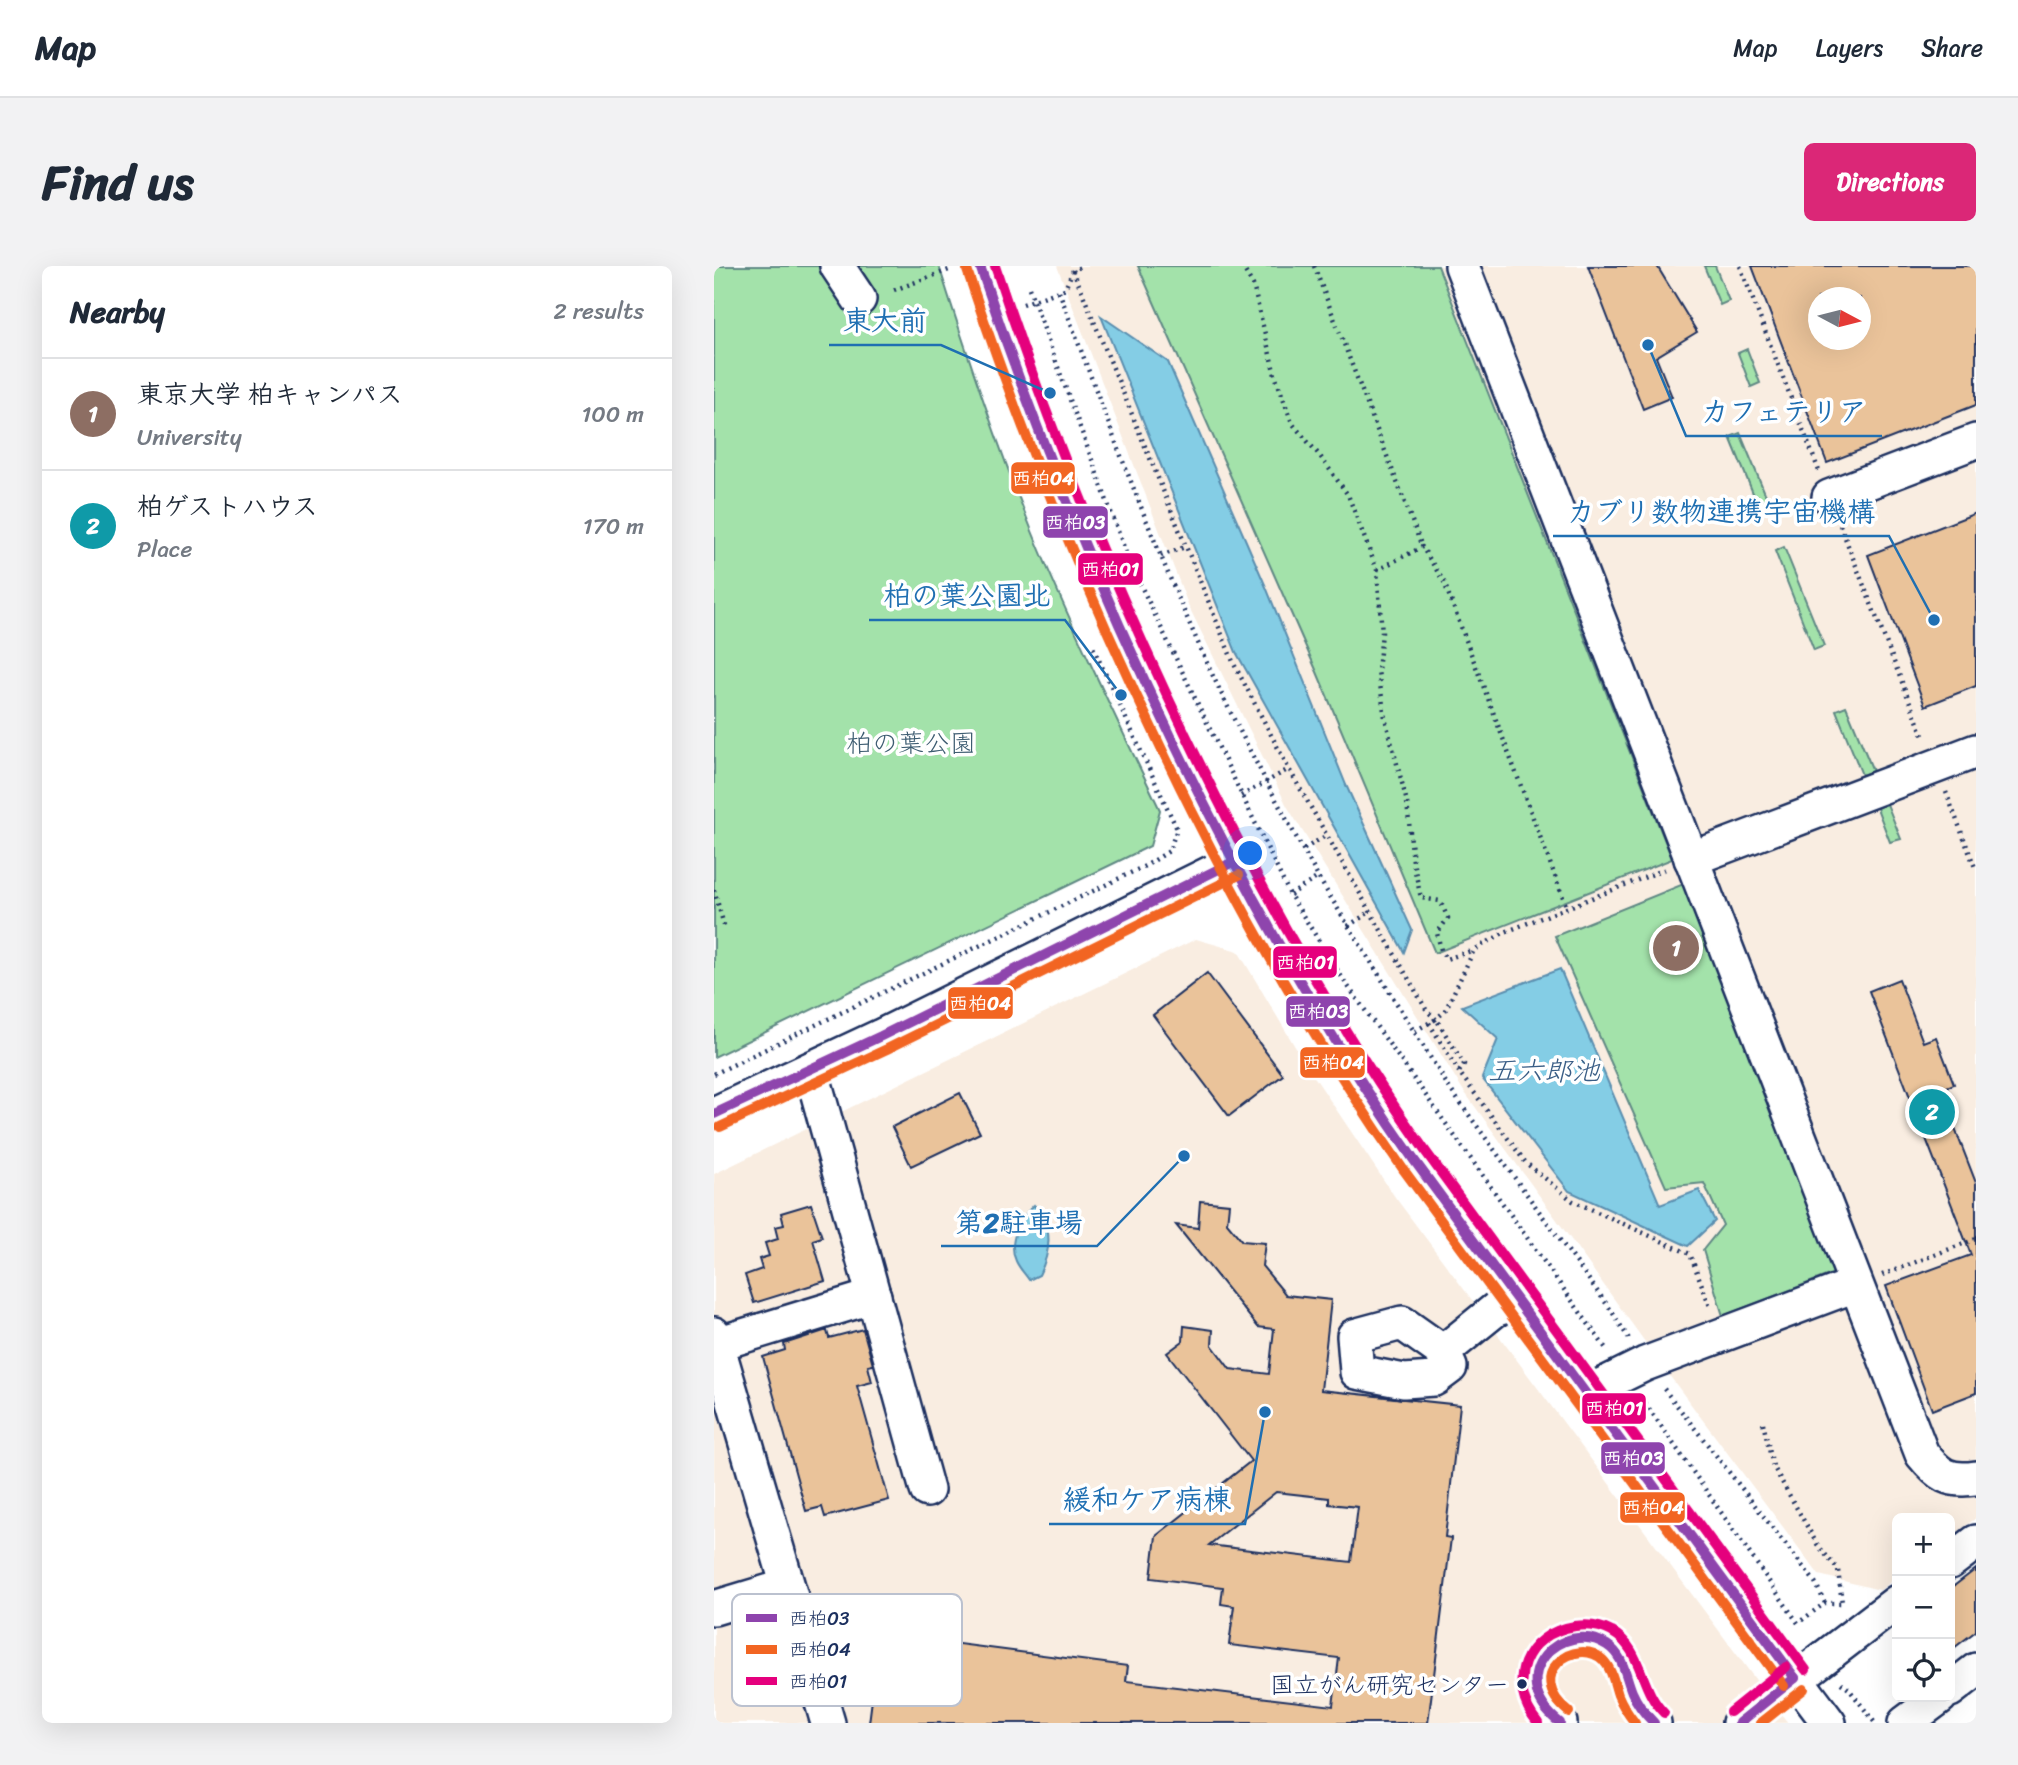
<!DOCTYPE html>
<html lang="en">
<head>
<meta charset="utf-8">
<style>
  :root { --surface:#fff; --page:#f2f2f3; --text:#1f2937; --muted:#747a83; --line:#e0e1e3; --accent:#db2777 }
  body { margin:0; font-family:Sriracha,"Klee One",sans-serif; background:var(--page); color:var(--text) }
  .controls { position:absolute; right:21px; bottom:21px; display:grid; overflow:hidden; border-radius:10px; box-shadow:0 7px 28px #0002 }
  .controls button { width:63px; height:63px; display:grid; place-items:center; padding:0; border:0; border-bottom:2px solid var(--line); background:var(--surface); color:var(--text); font:35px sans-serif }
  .compass { position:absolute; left:1094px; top:21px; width:63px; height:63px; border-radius:50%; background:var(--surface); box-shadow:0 7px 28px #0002; rotate:97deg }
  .you { position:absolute; left:537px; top:588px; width:24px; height:24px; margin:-18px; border:5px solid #fff; border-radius:50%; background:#1a73e8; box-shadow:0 0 0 10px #1a73e833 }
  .badge { display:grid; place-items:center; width:46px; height:46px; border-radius:50%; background:var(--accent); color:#fff; font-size:23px; font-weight:700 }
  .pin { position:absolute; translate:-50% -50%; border:4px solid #fff; box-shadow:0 2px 7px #0006 }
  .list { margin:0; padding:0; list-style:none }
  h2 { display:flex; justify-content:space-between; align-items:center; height:91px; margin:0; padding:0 28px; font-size:30px }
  h2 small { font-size:23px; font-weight:400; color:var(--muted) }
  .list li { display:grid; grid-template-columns:46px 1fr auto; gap:21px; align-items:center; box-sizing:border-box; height:112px; padding:0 28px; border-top:2px solid var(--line) }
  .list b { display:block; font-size:26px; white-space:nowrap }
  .list p { margin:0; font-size:23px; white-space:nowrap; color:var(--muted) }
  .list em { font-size:23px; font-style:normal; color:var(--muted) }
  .icon { flex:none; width:38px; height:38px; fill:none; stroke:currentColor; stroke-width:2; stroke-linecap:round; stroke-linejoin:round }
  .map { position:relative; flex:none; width:1262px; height:1457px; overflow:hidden; border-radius:10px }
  header { display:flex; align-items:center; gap:42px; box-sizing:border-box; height:98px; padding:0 35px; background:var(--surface); border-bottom:2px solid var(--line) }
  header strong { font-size:33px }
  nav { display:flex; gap:38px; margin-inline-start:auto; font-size:24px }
  .intro { display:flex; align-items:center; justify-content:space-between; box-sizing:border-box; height:168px; padding:0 42px }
  h1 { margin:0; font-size:49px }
  .button { padding:18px 32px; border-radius:10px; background:var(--accent); color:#fff; font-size:24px; font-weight:700 }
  main { display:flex; gap:42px; padding:0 42px }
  aside { flex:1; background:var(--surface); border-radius:10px; box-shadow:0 7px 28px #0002 }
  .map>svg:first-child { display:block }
  .built { fill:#f9ede1; fill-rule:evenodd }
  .green { fill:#a3e2aa; stroke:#5f8884; stroke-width:2 }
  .water { fill:#84cde5; stroke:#5a8eaf; stroke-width:2 }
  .building { fill:#eac39a; stroke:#1b2f5e; stroke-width:2; fill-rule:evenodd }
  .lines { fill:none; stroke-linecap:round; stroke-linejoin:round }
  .minor-casing { stroke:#1b2f5e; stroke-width:38 }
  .path { stroke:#1b2f5e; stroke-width:4.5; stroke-dasharray:2 5; stroke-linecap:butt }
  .minor { stroke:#fff; stroke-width:33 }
  .bus-1-casing { stroke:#fff; stroke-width:16 }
  .bus-2-casing { stroke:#fff; stroke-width:16 }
  .bus-3-casing { stroke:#fff; stroke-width:16 }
  .bus-1 { stroke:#8e44ad; stroke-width:10 }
  .bus-2 { stroke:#f26522; stroke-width:10 }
  .bus-3 { stroke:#e5007d; stroke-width:10 }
  .bus-dot { fill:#1b2f5e; stroke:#fff; stroke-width:2.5 }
  .labels { text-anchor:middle; stroke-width:7; stroke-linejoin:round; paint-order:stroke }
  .bus-label { font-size:24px; fill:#1b2f5e; stroke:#fff; text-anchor:end }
  .park-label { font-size:26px; fill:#3d5c71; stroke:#fff }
  .water-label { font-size:28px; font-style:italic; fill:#3a5e86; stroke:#fff }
  .key { fill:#fff; stroke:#bbc1cf; stroke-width:2 }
  .key-label { font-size:19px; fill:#1b2f5e }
  .leader { fill:none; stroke:#1f6fb2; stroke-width:2.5 }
  .callout-dot { fill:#1f6fb2; stroke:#fff; stroke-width:2.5 }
  .callout-label { font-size:28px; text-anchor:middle; font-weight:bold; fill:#1f6fb2; stroke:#fff; stroke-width:7; stroke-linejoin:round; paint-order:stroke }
  .line-badge { stroke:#fff; stroke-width:2.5 }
  .badge-label { font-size:19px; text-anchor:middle; font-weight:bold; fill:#fff }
</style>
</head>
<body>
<header>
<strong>Map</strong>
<nav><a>Map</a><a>Layers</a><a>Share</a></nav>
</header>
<div class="intro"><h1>Find us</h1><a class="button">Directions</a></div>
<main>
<aside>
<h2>Nearby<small>2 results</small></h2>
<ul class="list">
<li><span class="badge" style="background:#8d6e63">1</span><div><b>東京大学 柏キャンパス</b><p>University</p></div><em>100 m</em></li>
<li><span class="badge" style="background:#0f9aa8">2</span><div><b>柏ゲストハウス</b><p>Place</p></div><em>170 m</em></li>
</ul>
</aside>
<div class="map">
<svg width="1262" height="1457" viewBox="0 0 1262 1457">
  <rect width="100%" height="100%" fill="#fff"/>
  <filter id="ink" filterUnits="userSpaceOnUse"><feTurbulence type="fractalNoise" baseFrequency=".0143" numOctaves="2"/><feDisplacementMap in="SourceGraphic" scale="14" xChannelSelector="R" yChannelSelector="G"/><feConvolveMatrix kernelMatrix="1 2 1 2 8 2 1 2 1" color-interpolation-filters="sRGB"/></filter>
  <g filter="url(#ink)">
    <g class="built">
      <path d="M343 0H1262V1252L1236 1272V1252H1183V1311L1166 1324 1105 1309 952 1105 749 824 573 540 475 341ZM1104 32H1146V74H1104Z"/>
      <path d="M482 673 524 685 589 794 681 931 1074 1457H0V908Z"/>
    </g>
    <g class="green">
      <path d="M0 0H225C253 89 283 178 318 265 357 360 402 452 446 544L436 580 0 791Z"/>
      <path d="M424 0H724L958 593 721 687 603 406Z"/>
      <path d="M990 0H1001L1015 35 1006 39Z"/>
      <path d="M1033 83 1046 117 1037 121 1024 87Z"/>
      <path d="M1026 167 1053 232 1043 237 1016 171Z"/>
      <path d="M1070 281 1110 380 1100 384 1061 285Z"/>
      <path d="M1132 440 1159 505 1148 509 1122 444Z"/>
      <path d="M1171 533 1187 573 1176 576 1161 537Z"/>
      <path d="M977 615 1120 1007 1009 1050 989 984 1009 959 990 917 952 921 841 670Z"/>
    </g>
    <g class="water">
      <path d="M387 50 454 96 552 321 632 519 698 664 690 686 522 386Z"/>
      <path d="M846 703 946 939 985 924 1001 955 974 980 855 925 768 812 784 773 748 740Z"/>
      <path d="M320 939C340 960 337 985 325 1009L315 1014C311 1008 305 1002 302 995 293 976 306 952 320 939Z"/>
    </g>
    <g class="building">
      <path d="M874 0H943L983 66 942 91 958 131 929 143Z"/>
      <path d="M1038 0H1262V139L1113 197ZM1104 32H1146V74H1104Z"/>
      <path d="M1262 247V420L1211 440 1154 289Z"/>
      <path d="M493 707 569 809 515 850 439 749Z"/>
      <path d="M1185 713 1209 776 1222 771 1240 818 1226 824 1262 917V1127L1218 1144 1172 1020 1257 989 1155 725Z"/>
      <path d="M246 827 266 867 197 900 178 861Z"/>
      <path d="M486 935 515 938 513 957 528 975 551 977 548 1000 572 1029 617 1034 607 1124 746 1139 731 1271 737 1272 714 1457H155L161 1410 124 1405 129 1363 414 1400 412 1415 619 1440 625 1392 515 1379 520 1340 507 1338 509 1321 437 1312 442 1270 537 1195 453 1087 469 1075 470 1060 499 1064 498 1079 516 1103 555 1108 560 1063 544 1061 462 959 484 962ZM562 1226 615 1232V1238L644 1241 637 1296 495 1279Z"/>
      <path d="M97 938 108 971 99 974 111 1015 40 1037 31 1009 48 1003 45 993 55 990 51 977 64 973 61 961 70 959 67 947Z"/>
      <path d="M149 1063 159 1099 154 1100 158 1116 143 1120 175 1234 111 1251 108 1241 92 1245 49 1091 71 1084 70 1078 110 1065H113L115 1072Z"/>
      <path d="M1262 1303V1365L1236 1385V1323Z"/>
    </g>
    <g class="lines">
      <defs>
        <g id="minor">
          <path d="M123 0 145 33"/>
          <path d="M266 0C315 154 378 304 448 450 506 573 569 695 643 810 695 891 754 968 811 1046 911 1184 1013 1321 1115 1457"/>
          <path d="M748 0 1208 1188C1225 1209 1234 1216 1262 1212"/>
          <path d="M1115 231 1262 175"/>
          <path d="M977 593 1262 485"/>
          <path d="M97 803 213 1224"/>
          <path d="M0 848 167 770 519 596"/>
          <path d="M688 1057 729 1086 736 1101 720 1113 690 1115 643 1106 640 1070Z"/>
          <path d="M0 1068 114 1457"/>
          <path d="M3 1078 160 1030"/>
          <path d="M729 1086 782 1043 804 1037"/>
          <path d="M870 1128 931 1098 1141 1019"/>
          <path d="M1236 1296 1262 1276"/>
          <path d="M0 1342 73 1320"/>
          <path d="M1236 1424 1262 1404"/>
          <path d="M846 1457C804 1433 817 1373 868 1373 876 1372 887 1375 894 1380 911 1392 911 1408 918 1426 923 1438 931 1449 940 1457"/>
          <path d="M1025 1457 1183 1336"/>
          <path d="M1191 1457 1226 1431"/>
        </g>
      </defs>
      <use href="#minor" class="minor-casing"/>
      <g class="path">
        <path d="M528 0 539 19 561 109 578 157 606 190 634 229 663 304 668 367 664 405 671 452 693 536 699 596 707 632 726 635 734 652 723 667 727 684 732 693 760 684"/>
        <path d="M600 0 708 281"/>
        <path d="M1026 0 1105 205"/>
        <path d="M359 4 520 398 575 503 713 745 722 753 731 745 760 684 791 666 952 603"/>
        <path d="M315 22 415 295 576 629 631 716 893 1084"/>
        <path d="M180 24 235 4"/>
        <path d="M345 25C388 141 431 257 481 370 517 453 561 532 604 611"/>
        <path d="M309 38 351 23 359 4 369 0"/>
        <path d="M1126 259 1210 472"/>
        <path d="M447 290 471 281"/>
        <path d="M663 304 708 281 730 316 853 642"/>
        <path d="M1232 526 1262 604"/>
        <path d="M527 530 575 503"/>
        <path d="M590 583 613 569"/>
        <path d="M0 624 11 663"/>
        <path d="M576 629 604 611 736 823 897 1044 915 1073"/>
        <path d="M634 660 656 646"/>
        <path d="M715 757 745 806"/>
        <path d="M701 765 722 753 750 798 745 806 812 897 859 935 976 988 997 1043"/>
        <path d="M0 808 433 599 455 585 463 563 379 381"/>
        <path d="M1168 1009 1262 973"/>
        <path d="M950 1123 1101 1316 1111 1337"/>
        <path d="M927 1131 1084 1357 1111 1337H1130"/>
        <path d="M1049 1157 1059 1200 1103 1278 1124 1304 1128 1337"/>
        <path d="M1127 1417 1135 1423 1161 1457"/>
      </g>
      <use href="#minor" class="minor"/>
      <defs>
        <g id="bus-1">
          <path d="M266 0C321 166 387 326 463 483 533 627 609 765 700 894L1081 1412"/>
          <path d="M0 848 167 770 519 596"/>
          <path d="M846 1457C786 1410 850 1351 893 1379 910 1390 911 1409 918 1426 923 1438 931 1448 940 1457"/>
          <path d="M1025 1457 1081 1412"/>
        </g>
        <g id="bus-2">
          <path d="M253 4C308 171 375 332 451 490 520 634 597 772 689 903L1070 1420"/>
          <path d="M6 861 173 783 525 609"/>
          <path d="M855 1446C807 1408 863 1369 889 1394 898 1403 900 1417 904 1429 908 1439 914 1448 921 1457"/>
          <path d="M1047 1457 1090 1423"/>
        </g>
        <g id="bus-3">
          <path d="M281 0C329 146 387 288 452 427 527 587 610 742 712 886L1092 1404"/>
          <path d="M1016 1446 1072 1401"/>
          <path d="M824 1457C791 1417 810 1368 861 1360 874 1358 886 1359 898 1366 929 1383 925 1423 950 1447"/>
        </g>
      </defs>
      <use href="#bus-1" class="bus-1-casing"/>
      <use href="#bus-2" class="bus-2-casing"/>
      <use href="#bus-3" class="bus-3-casing"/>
      <use href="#bus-1" class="bus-1"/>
      <use href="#bus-2" class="bus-2"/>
      <use href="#bus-3" class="bus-3"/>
    </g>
  </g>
  <circle class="bus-dot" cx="808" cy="1418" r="6"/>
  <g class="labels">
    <g class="bus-label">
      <text x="795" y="1427">国立がん研究センター</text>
    </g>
    <g class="park-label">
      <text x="197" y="486">柏の葉公園</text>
    </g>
    <g class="water-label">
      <text x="830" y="814">五六郎池</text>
    </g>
  </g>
  <rect x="18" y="1328" width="230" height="112" rx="10" class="key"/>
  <rect x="32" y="1348" width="31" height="8" fill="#8e44ad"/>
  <rect x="32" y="1379" width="31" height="9" fill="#f26522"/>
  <rect x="32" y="1411" width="31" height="8" fill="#e5007d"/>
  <g class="key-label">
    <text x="75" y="1359">西柏03</text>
    <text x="75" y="1390">西柏04</text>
    <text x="75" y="1422">西柏01</text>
  </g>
  <path class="leader" d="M336 127L227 79H115M934 79L972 170H1168M1220 354L1175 270H839M407 429L351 354H155M470 890L383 980H227M551 1146L531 1258H335"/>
  <g class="callout-dot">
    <circle cx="336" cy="127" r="7"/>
    <circle cx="934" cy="79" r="7"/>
    <circle cx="1220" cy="354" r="7"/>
    <circle cx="407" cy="429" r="7"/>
    <circle cx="470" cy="890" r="7"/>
    <circle cx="551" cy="1146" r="7"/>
  </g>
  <g class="callout-label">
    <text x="171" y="64">東大前</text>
    <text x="1070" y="155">カフェテリア</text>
    <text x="1007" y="255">カブリ数物連携宇宙機構</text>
    <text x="253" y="339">柏の葉公園北</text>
    <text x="305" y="966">第2駐車場</text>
    <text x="433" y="1243">緩和ケア病棟</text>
  </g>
  <g class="line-badge">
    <rect x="296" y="195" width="66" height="34" rx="7" fill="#f26522"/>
    <rect x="328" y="239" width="67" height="34" rx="7" fill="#8e44ad"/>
    <rect x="363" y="286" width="67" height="34" rx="7" fill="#e5007d"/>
    <rect x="558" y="679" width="66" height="34" rx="7" fill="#e5007d"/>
    <rect x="233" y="720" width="67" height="34" rx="7" fill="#f26522"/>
    <rect x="571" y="729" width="66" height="33" rx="7" fill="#8e44ad"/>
    <rect x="585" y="780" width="67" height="33" rx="7" fill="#f26522"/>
    <rect x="867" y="1126" width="66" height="33" rx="7" fill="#e5007d"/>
    <rect x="886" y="1175" width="66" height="34" rx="7" fill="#8e44ad"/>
    <rect x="905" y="1225" width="67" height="33" rx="7" fill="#f26522"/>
  </g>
  <g class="badge-label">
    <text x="329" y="219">西柏04</text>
    <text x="361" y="263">西柏03</text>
    <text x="396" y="310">西柏01</text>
    <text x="591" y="703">西柏01</text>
    <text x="266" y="744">西柏04</text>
    <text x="604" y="752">西柏03</text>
    <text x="619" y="803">西柏04</text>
    <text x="900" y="1149">西柏01</text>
    <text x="919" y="1199">西柏03</text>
    <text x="939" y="1248">西柏04</text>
  </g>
</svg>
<div class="controls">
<button>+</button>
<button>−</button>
<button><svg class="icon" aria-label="locate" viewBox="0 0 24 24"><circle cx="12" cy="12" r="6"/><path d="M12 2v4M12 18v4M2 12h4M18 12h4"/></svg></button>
</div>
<svg class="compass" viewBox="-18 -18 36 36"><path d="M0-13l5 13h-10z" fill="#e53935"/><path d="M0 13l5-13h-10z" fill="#747a83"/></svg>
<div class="you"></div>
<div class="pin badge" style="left:962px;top:682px;background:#8d6e63">1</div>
<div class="pin badge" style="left:1218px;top:846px;background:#0f9aa8">2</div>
</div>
</main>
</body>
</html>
